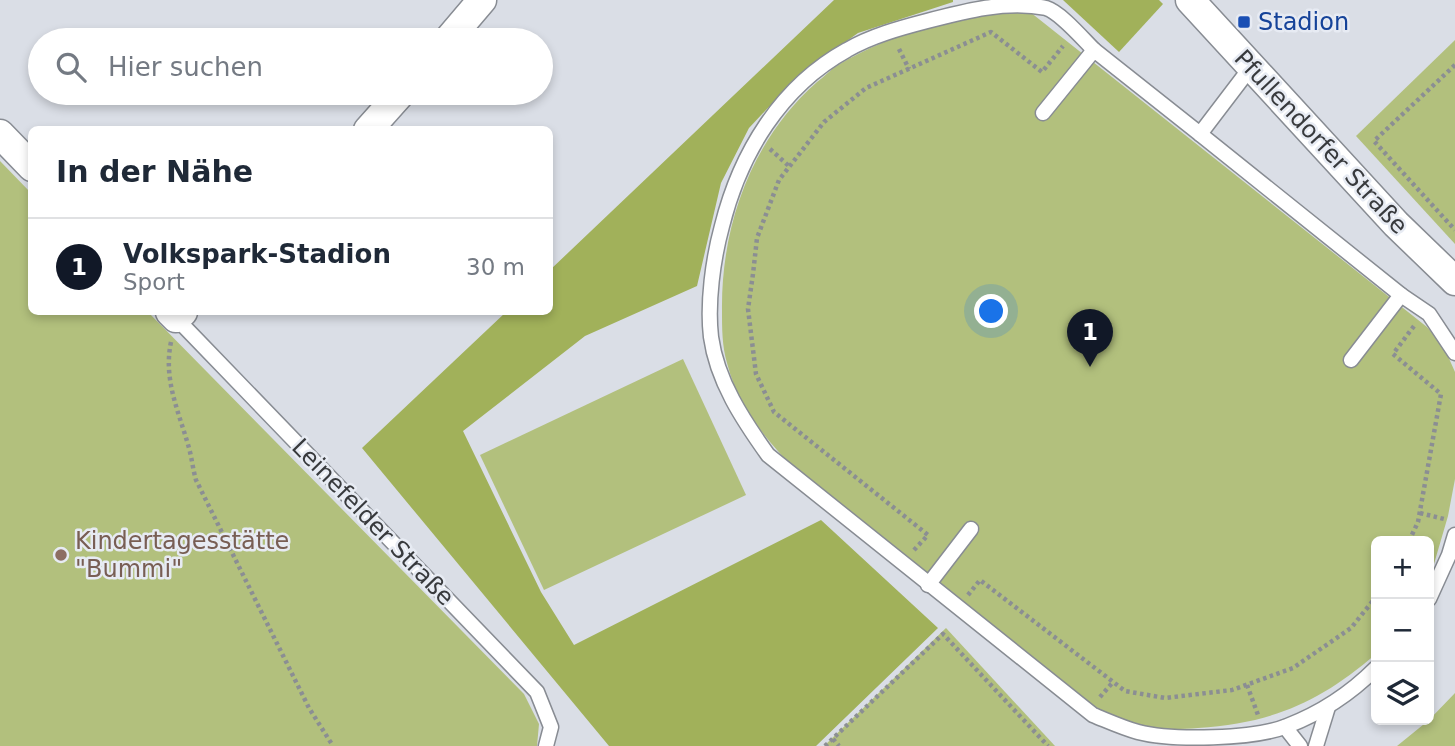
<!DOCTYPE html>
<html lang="de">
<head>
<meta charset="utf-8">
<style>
  :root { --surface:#fff; --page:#f6f6f7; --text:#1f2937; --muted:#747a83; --line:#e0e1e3; --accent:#111827 }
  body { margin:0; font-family:"DejaVu Sans",sans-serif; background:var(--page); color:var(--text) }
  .controls { position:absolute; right:21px; bottom:21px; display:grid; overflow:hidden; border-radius:10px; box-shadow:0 4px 10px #0003 }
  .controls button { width:63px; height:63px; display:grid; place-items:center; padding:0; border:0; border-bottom:2px solid var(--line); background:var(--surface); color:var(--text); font:35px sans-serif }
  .you { position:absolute; left:992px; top:312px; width:24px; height:24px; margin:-18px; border:5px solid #fff; border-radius:50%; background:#1a73e8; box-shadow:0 0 0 10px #1a73e833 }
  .badge { display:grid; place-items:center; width:46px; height:46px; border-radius:50%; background:var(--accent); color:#fff; font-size:23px; font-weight:700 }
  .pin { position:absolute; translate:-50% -58px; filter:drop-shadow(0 2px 4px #0008) }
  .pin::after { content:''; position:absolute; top:37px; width:24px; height:21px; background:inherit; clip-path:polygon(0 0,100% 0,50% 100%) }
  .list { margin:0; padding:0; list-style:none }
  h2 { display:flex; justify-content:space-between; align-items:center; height:91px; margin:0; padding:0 28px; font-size:30px }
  h2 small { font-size:23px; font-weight:400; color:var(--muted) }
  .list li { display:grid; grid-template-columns:46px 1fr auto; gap:21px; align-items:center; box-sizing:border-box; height:98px; padding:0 28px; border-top:2px solid var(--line) }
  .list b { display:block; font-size:26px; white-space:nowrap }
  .list p { margin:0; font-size:23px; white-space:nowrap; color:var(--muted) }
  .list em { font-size:23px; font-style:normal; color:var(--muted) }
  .icon { flex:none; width:38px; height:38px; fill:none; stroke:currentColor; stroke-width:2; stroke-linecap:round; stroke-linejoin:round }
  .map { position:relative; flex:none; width:1455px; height:746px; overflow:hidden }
  .search { position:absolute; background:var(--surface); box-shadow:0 4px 10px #0003; left:28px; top:28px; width:525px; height:77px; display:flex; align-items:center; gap:18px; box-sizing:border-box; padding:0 24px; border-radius:38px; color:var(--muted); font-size:26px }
  .panel { position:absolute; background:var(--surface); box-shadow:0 4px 10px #0003; left:28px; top:126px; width:525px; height:189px; border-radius:10px }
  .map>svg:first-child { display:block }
  .green { fill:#b2c07d }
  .forest { fill:#a1b15a }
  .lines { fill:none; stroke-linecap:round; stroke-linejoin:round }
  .service-casing { stroke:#888c93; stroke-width:17 }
  .minor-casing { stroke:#888c93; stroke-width:31 }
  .path { stroke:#8b8e93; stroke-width:4.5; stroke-dasharray:3.5 3.5; stroke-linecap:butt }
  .service { stroke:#fff; stroke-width:14 }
  .minor { stroke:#fff; stroke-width:28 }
  .transit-dot { fill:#1a4fb4; stroke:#e7ebf3; stroke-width:2.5 }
  .education-dot { fill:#8d6e63; stroke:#e7ebf3; stroke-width:2.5 }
  .labels { text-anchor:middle; stroke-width:5; stroke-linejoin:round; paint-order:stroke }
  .transit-label { font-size:24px; fill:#164399; stroke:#e7ebf3; text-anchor:start }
  .street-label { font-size:24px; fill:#383a3d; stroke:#e7ebf3 }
  .education-label { font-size:24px; fill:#785e54; stroke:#e7ebf3; text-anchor:start }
</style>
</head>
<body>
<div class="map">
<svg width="1455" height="746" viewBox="0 0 1455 746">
  <rect width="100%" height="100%" fill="#dadee6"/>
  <g class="green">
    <path d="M1025 8 1427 327 1443 345 1455 372V479L1448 516 1429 581V541H1376V654C1320 702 1273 723 1198 728 1176 730 1151 730 1129 723 1115 718 1100 709 1086 702L795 470C764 436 739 409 727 363 722 346 722 328 722 310 721 225 752 139 817 82 824 77 830 70 838 65 896 30 958 19 1025 8Z"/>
    <path d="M1455 40V244L1356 136Z"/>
    <path d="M0 161 31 193 32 312H148L524 694 539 724 537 746H0Z"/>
    <path d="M683 359 746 495 544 590 480 455Z"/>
    <path d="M946 628 1055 746H824Z"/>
    <path d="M1455 693V746H1397L1429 720Z"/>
  </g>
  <g class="forest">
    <path d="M834 0H953V2L858 33 798 76 749 128 721 183 697 286 585 336 463 431 541 592 574 645 821 520 938 628 816 746H609L362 448 506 312H550V270Z"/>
    <path d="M1063 0H1159L1163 4 1119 52Z"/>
  </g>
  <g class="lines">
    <defs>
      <g id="service">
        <path d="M1094 50C1083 39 1060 12 1046 8 1007 0 965 11 927 21 900 28 871 36 847 50 780 87 740 154 722 226 713 259 707 303 711 337 717 381 743 420 768 455L1093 715C1108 721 1123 728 1138 732 1172 741 1255 739 1287 726 1321 713 1351 693 1376 668"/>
        <path d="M1043 113 1094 50 1200 134 1251 67"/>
        <path d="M1200 134 1401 295 1351 360"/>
        <path d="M1401 295 1429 314 1455 353"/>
        <path d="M176 318 537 692 551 727 546 746"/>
        <path d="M928 585 971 529"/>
        <path d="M1429 599 1449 555 1455 535"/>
        <path d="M1285 727 1300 746"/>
        <path d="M1316 746 1328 707"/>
      </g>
      <g id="minor">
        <path d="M1190 0 1396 224 1455 281"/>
        <path d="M448 40 482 0"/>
        <path d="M368 130 401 93"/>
        <path d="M0 134 32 167"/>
        <path d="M170 312 176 318 183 312"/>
      </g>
    </defs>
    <use href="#service" class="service-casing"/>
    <use href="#minor" class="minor-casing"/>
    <g class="path">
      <path d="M899 49 909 69"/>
      <path d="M1455 65 1374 141 1455 230"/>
      <path d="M770 149 790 167"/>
      <path d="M171 342C163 380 179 412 189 448 192 459 193 470 196 480L309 708 333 746"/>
      <path d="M1420 513 1444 519"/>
      <path d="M1409 541 1418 522 1441 394 1393 354 1414 326"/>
      <path d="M914 550 928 535 774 412 756 374 748 309 753 274 757 238 779 180 824 122 866 88 991 32 1042 72 1063 46"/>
      <path d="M968 595 980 580 1125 691 1165 698 1232 690 1293 668 1351 628 1376 597"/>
      <path d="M1247 685 1258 715"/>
      <path d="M1100 697 1113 682"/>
      <path d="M833 739 839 746"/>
      <path d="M825 746 943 634 1048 746"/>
    </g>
    <use href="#service" class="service"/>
    <use href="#minor" class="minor"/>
  </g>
  <rect class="transit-dot" x="1237" y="15" width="14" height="14" rx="3.5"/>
  <circle class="education-dot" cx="61" cy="555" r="7"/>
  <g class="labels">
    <g class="transit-label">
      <text x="1258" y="30">Stadion</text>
    </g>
    <g class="street-label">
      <text transform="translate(1321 142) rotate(47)" y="8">Pfullendorfer Straße</text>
      <text transform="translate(373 522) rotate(46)" y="8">Leinefelder Straße</text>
    </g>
    <g class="education-label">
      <text x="75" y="549">Kindertagesstätte<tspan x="75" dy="28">"Bummi"</tspan></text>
    </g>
  </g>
</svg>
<div class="controls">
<button>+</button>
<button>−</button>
<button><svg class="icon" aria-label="layers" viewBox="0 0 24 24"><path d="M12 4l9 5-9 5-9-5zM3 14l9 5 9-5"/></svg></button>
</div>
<div class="you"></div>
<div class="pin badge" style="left:1090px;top:367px">1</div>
<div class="search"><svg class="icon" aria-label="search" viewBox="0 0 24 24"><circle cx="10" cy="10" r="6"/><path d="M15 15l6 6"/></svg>Hier suchen</div>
<section class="panel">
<h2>In der Nähe<small></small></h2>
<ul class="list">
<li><span class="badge">1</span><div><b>Volkspark-Stadion</b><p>Sport</p></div><em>30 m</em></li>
</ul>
</section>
</div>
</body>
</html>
